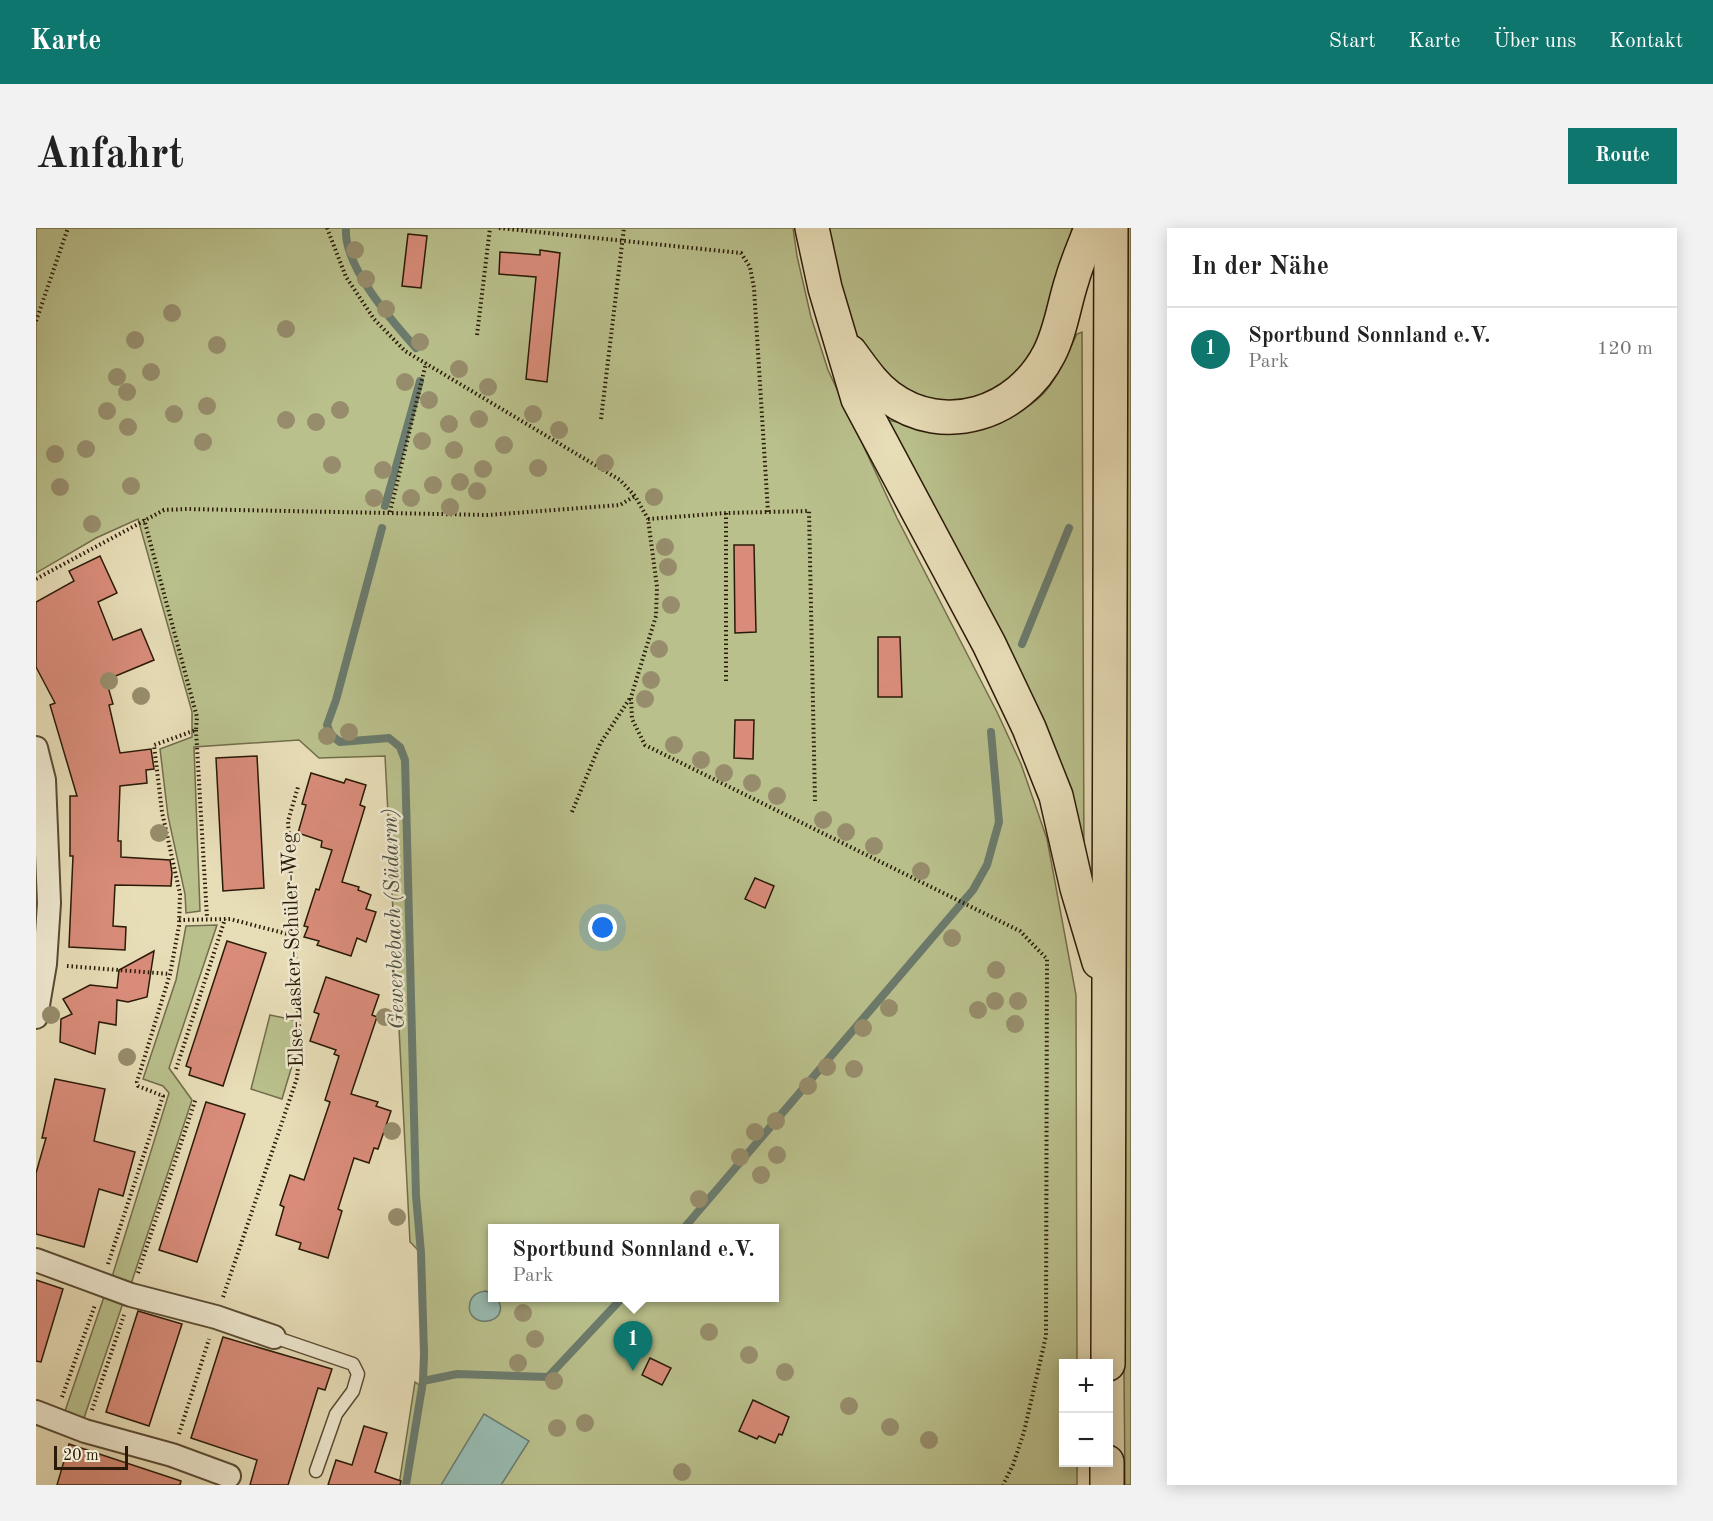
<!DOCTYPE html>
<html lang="de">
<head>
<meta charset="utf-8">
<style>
  :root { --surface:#fff; --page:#f2f2f2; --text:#222; --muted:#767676; --line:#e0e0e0; --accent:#0f766e }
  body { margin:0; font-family:"Old Standard TT",serif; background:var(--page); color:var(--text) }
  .controls { position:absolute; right:18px; bottom:18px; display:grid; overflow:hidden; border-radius:0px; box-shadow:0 3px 15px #0003 }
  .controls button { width:54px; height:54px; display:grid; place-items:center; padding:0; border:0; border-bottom:2px solid var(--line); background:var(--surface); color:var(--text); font:30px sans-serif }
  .scale { position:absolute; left:18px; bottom:15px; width:74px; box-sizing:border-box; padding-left:6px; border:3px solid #2a1a07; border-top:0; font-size:16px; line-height:21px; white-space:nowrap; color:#2a1a07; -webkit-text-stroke:4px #efe9d0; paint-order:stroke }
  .you { position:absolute; left:567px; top:700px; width:21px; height:21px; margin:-15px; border:4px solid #fff; border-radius:50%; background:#1a73e8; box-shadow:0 0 0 9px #1a73e833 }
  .badge { display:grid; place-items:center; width:39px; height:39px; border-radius:50%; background:var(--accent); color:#fff; font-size:20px; font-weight:700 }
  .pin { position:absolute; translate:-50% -50px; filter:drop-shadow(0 2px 3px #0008) }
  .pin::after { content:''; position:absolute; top:32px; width:21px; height:18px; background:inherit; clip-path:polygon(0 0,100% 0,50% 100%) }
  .popup { position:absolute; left:452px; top:996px; width:291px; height:78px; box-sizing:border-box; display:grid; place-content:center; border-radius:0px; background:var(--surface); filter:drop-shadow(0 2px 4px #0005); font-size:20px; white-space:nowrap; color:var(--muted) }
  .popup b { font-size:22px; color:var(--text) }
  .popup::after { content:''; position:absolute; left:50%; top:100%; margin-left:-12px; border:12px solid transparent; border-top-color:var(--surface) }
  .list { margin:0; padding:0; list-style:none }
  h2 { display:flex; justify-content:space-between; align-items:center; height:78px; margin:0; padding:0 24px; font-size:26px }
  h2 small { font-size:20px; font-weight:400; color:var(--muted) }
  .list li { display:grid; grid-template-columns:39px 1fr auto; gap:18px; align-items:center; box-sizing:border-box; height:84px; padding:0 24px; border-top:2px solid var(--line) }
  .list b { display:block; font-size:22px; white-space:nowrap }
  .list p { margin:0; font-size:20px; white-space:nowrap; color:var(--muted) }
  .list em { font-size:20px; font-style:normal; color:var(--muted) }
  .map { position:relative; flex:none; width:1095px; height:1257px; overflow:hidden; border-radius:0px }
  header { display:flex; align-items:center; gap:36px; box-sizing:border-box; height:84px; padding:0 30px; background:var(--accent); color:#fff }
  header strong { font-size:28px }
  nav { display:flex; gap:33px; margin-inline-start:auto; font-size:21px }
  .intro { display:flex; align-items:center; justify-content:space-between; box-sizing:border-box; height:144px; padding:0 36px }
  h1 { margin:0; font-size:42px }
  .button { padding:15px 27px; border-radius:0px; background:var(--accent); color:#fff; font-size:21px; font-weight:700 }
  main { display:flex; gap:36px; padding:0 36px }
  aside { flex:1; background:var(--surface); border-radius:0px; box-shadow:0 3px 15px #0003 }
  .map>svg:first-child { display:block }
  .green { fill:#b9c08c; stroke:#726d4a; stroke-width:1.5; fill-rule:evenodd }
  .water { fill:#97bbb1; stroke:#6b7b6d; stroke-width:1.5 }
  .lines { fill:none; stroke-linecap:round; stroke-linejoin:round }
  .stream { stroke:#6b7b6d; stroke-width:8 }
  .building { fill:#d98c7a; stroke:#2a1a07; stroke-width:1.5 }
  .service-casing { stroke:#594b33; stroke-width:15 }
  .minor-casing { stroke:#594b33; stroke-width:26 }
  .trunk-casing { stroke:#2a1a07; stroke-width:36 }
  .path { stroke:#2a1a07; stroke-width:4; stroke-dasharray:1.5 3; stroke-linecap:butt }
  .service { stroke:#efe9d0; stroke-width:12 }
  .minor { stroke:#efe9d0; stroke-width:22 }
  .trunk { stroke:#e7ddb7; stroke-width:33 }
  .tree { fill:#978d6c }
  .labels { text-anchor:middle; stroke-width:5; stroke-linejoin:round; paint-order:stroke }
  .street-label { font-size:21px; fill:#2a1a07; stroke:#efe9d0 }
  .water-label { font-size:22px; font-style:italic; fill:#505242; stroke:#efe9d0 }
</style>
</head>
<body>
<header>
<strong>Karte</strong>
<nav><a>Start</a><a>Karte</a><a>Über uns</a><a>Kontakt</a></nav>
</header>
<div class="intro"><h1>Anfahrt</h1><a class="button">Route</a></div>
<main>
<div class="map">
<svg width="1095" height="1257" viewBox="0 0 1095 1257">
  <rect width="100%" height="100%" fill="#e7ddb7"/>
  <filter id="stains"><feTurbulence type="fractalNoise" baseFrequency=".00333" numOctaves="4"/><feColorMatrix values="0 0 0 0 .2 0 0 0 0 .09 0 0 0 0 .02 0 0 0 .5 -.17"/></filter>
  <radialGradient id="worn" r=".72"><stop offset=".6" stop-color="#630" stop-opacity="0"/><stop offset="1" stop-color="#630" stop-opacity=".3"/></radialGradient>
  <g class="green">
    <path d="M0 0H757L761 28 775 89 792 142 861 290 961 484 985 536 1011 611 1040 767 1041 1135 1028 1136V1234L1041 1235V1257H363L379 1154 389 1161 391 1125 385 1025 374 1014 349 528 283 530 263 512 158 519 164 683 150 685 149 666 132 588 124 521 156 509V484L102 291 60 310 0 345ZM456 1000H738V1070H456Z"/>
    <path d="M787 0H1036L1022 72 984 148 919 179 868 165 814 102Z"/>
    <path d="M1092 0H1095V1257H1089L1084 696Z"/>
    <path d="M1046 104 1048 636 847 191C866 195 897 204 915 205 941 205 989 185 1007 166 1022 150 1031 126 1041 106Z"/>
    <path d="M181 697 133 840 156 872 95 1056 76 1049 133 865 127 858 107 851 140 752 150 698Z"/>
    <path d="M234 787 258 792V831L246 871 215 861Z"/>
    <path d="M70 1063 89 1069 47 1193 28 1186Z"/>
  </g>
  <g class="water">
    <path d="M449 1063 456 1065V1070H461C478 1097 427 1103 434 1074 436 1067 442 1064 449 1063Z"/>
    <path d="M448 1186 493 1213 465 1257H405Z"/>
  </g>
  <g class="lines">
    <g class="stream">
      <path d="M310 0C307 38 356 93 380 120"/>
      <path d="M349 278 384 153"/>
      <path d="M346 300 300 472 291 497 295 507 304 514 353 510 364 519 369 532 380 968 385 1025 388 1126 387 1153 370 1257"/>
      <path d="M986 416 1033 300"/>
      <path d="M648 1000 937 662 951 637 963 594 955 504"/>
      <path d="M387 1153 421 1146 512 1149 586 1070"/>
    </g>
  </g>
  <g class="building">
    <path d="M372 6 391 8 385 60 366 58Z"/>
    <path d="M504 22 524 25 511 154 490 151 500 49 463 46 464 24 504 27Z"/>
    <path d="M698 317H718L720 404 699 405Z"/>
    <path d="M64 328 81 365 62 374 77 412 105 401 118 432 70 452 77 476 73 477 84 525 115 521 118 541 110 542 111 555 84 558 82 613H85V629L134 632 136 645 135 658 79 657 77 698 90 699 89 722 33 719 37 628H34V568H41L14 477 19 475 0 439V374L38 353 33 343Z"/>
    <path d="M842 409H864L866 469H842Z"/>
    <path d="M699 492H718L717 531 698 530Z"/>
    <path d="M221 528 228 660 187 663 180 530Z"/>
    <path d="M275 545 308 555 310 551 330 557 324 577 329 579 306 654 323 659 322 662 335 667 330 681 340 684 330 714 321 710 315 728 281 717 283 713 268 709 272 699 268 698 280 661 283 662 296 622 285 619 286 613 262 605 270 577 266 576Z"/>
    <path d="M719 650 738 658 729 680 709 671Z"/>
    <path d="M191 713 230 725 187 858 153 847 155 840 150 838Z"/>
    <path d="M118 723 111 769 92 774 81 772 80 797 63 794 59 826 24 814 25 791 36 786 27 771 54 757 81 760 83 742Z"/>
    <path d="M290 749 343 767 336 787 341 789 315 866 342 874 340 878 355 883 342 921 338 920 333 935 318 930 302 981 306 983 292 1030 263 1021 265 1015 240 1007 248 979 244 977 254 947 268 952 294 874 289 872 303 828 298 826 300 822 274 813 283 786 278 784Z"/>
    <path d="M19 851 69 861 58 913 99 924 87 968 63 961 48 1019 0 1006V945L10 910H6Z"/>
    <path d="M170 874 209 886 161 1034 123 1022Z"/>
    <path d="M0 1052 27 1061 5 1134 0 1133Z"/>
    <path d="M102 1083 146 1096 113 1198 70 1184Z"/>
    <path d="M187 1109 296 1141 289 1162 282 1160 252 1257H214L221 1232 155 1210Z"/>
    <path d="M614 1130 635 1140 626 1157 606 1147Z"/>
    <path d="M717 1172 753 1189 746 1207 743 1206 739 1215 723 1208 721 1211 703 1203Z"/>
    <path d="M328 1198 351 1205 339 1244 365 1253 364 1257H292L300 1232 316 1237Z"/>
    <path d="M33 1216 145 1253 144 1257H21Z"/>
  </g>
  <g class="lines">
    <defs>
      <path id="service" d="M238 1109 317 1136 322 1146 317 1163 300 1186 280 1243"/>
      <g id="minor">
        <path d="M0 520 8 552 13 675 9 736 0 789"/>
        <path d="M0 1032 95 1067 180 1089 238 1109"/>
        <path d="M0 1184 49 1203 136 1227 193 1248"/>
      </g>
      <g id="trunk">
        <path d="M776 0 789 60 822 171 953 416 993 500 1020 568 1041 660 1063 734"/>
        <path d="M814 124C826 140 837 157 853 169 908 210 983 185 1013 126 1025 103 1028 76 1036 52 1041 34 1049 17 1055 0"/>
        <path d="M1072 1136 1075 0"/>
        <path d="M1071 1257V1234"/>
      </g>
    </defs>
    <use href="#service" class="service-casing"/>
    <use href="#minor" class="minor-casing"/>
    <use href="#trunk" class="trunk-casing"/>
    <g class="path">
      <path d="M291 0 310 49 338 91 369 123 584 252 599 268 612 291 621 359 620 388 595 469 596 491 609 517 984 703 1011 731 1010 1108 988 1204 977 1237 967 1257"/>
      <path d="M463 0 705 25 714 39 718 60 732 284"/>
      <path d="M0 93 32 0"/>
      <path d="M441 107 454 0"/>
      <path d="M565 191 588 0"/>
      <path d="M354 284 390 135"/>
      <path d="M690 285V454"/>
      <path d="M612 291 690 285 773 283 779 573"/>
      <path d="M0 351 128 282 151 281 452 287 584 277 599 268"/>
      <path d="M160 502 171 690"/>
      <path d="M536 584 564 516 594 470"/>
      <path d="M143 692 194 691 259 708"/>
      <path d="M31 738 134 746"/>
      <path d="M140 841 189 691"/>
      <path d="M72 1036 127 868 102 858 101 854 134 746 143 698 144 666 126 584 118 517 160 502 161 489 108 291"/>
      <path d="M102 1045 160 870"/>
      <path d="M187 1069 261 850 264 818 252 593 262 559"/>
      <path d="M26 1169 59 1077"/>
      <path d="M56 1182 88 1087"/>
      <path d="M143 1206 173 1111"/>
    </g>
    <use href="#service" class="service"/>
    <use href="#minor" class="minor"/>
    <use href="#trunk" class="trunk"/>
  </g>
  <g class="tree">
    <circle cx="319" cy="22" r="9"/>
    <circle cx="330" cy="51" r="9"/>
    <circle cx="350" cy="81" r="9"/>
    <circle cx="136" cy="85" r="9"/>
    <circle cx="250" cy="101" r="9"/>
    <circle cx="99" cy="112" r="9"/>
    <circle cx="384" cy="114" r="9"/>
    <circle cx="181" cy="117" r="9"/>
    <circle cx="423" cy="141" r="9"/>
    <circle cx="115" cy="144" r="9"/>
    <circle cx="81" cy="149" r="9"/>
    <circle cx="369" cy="154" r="9"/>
    <circle cx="452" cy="159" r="9"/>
    <circle cx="91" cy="164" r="9"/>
    <circle cx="393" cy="172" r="9"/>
    <circle cx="171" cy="178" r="9"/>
    <circle cx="304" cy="182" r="9"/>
    <circle cx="71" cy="183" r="9"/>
    <circle cx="138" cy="186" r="9"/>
    <circle cx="497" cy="186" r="9"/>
    <circle cx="443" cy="191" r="9"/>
    <circle cx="250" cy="192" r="9"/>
    <circle cx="280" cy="194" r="9"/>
    <circle cx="413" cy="196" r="9"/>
    <circle cx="92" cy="199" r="9"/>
    <circle cx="523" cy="202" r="9"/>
    <circle cx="386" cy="213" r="9"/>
    <circle cx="167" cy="214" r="9"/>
    <circle cx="468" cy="217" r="9"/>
    <circle cx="50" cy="221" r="9"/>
    <circle cx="418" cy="222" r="9"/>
    <circle cx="19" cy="226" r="9"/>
    <circle cx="569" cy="235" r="9"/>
    <circle cx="296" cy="237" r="9"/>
    <circle cx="502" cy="240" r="9"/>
    <circle cx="447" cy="241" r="9"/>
    <circle cx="347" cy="242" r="9"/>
    <circle cx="424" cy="254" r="9"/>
    <circle cx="397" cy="257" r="9"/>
    <circle cx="95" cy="258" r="9"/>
    <circle cx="24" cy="259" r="9"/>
    <circle cx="441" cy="263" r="9"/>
    <circle cx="618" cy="269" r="9"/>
    <circle cx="338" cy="270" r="9"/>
    <circle cx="375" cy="270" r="9"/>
    <circle cx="414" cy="279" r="9"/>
    <circle cx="56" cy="296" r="9"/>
    <circle cx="629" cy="319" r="9"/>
    <circle cx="632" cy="339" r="9"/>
    <circle cx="635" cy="377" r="9"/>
    <circle cx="623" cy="421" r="9"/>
    <circle cx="615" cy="452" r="9"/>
    <circle cx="73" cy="453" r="9"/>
    <circle cx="105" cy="468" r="9"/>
    <circle cx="609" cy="471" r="9"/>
    <circle cx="313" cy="504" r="9"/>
    <circle cx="291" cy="508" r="9"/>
    <circle cx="638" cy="517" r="9"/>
    <circle cx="665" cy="532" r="9"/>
    <circle cx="688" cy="545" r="9"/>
    <circle cx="716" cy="555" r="9"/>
    <circle cx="741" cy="568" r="9"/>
    <circle cx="787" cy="592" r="9"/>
    <circle cx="810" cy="604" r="9"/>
    <circle cx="123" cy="605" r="9"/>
    <circle cx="838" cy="618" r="9"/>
    <circle cx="885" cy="643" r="9"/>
    <circle cx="916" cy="710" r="9"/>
    <circle cx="960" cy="742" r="9"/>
    <circle cx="959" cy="773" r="9"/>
    <circle cx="982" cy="773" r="9"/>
    <circle cx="853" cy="780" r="9"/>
    <circle cx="942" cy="782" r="9"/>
    <circle cx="15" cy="787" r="9"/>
    <circle cx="349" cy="789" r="9"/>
    <circle cx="979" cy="796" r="9"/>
    <circle cx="827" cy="800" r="9"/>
    <circle cx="91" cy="829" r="9"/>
    <circle cx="791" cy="839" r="9"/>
    <circle cx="818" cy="841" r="9"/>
    <circle cx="772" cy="858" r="9"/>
    <circle cx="740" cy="893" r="9"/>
    <circle cx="356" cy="903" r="9"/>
    <circle cx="719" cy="904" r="9"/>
    <circle cx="741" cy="927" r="9"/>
    <circle cx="704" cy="929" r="9"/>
    <circle cx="725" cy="947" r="9"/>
    <circle cx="663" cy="971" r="9"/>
    <circle cx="361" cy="989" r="9"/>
    <circle cx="487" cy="1085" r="9"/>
    <circle cx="673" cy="1104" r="9"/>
    <circle cx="499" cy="1111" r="9"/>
    <circle cx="713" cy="1127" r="9"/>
    <circle cx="482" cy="1135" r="9"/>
    <circle cx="749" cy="1144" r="9"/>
    <circle cx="518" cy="1153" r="9"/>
    <circle cx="813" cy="1178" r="9"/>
    <circle cx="549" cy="1195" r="9"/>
    <circle cx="854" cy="1199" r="9"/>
    <circle cx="521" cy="1200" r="9"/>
    <circle cx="893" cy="1212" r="9"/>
    <circle cx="646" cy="1244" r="9"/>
  </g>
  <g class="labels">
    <g class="street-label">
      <text transform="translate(256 722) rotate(-92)" y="7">Else-Lasker-Schüler-Weg</text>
    </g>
    <g class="water-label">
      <text transform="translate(356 691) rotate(-92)" y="8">Gewerbebach (Südarm)</text>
    </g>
  </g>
  <rect width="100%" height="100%" filter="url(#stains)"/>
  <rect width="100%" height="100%" fill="url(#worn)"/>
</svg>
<div class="controls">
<button>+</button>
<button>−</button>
</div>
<div class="scale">20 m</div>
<div class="you"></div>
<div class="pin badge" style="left:597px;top:1143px">1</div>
<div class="popup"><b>Sportbund Sonnland e.V.</b>Park</div>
</div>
<aside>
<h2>In der Nähe<small></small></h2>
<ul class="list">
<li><span class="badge">1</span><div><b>Sportbund Sonnland e.V.</b><p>Park</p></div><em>120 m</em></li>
</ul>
</aside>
</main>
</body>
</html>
